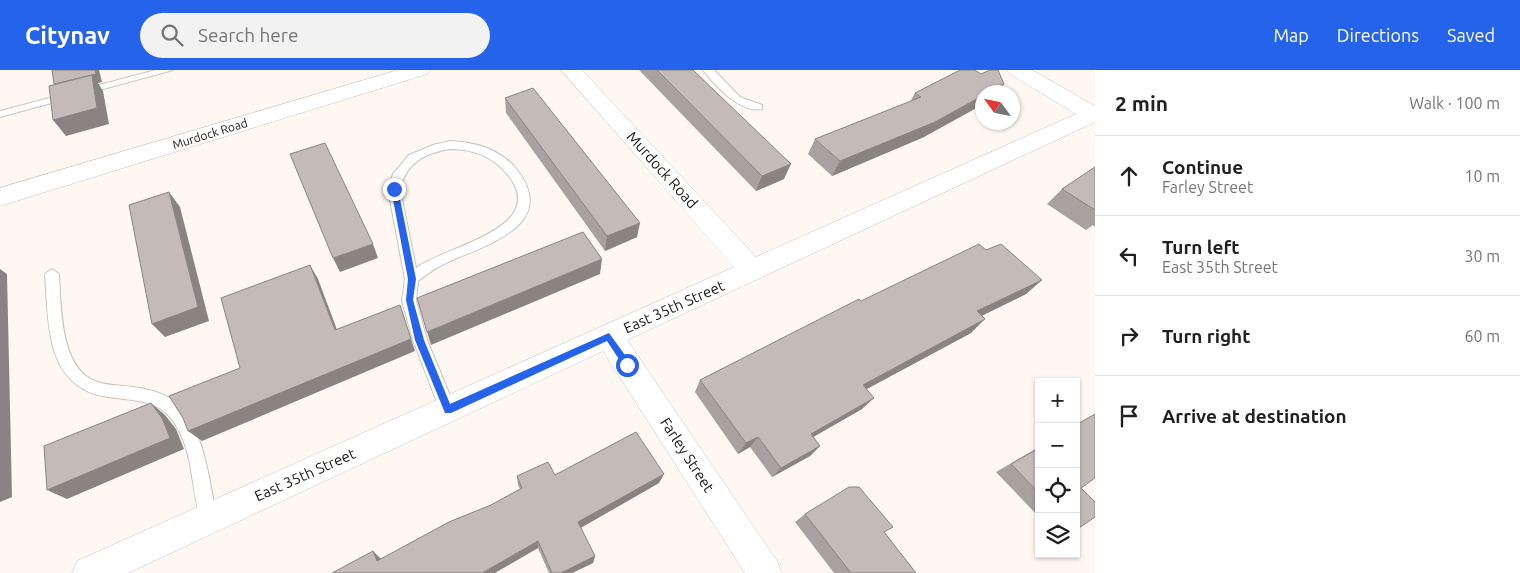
<!DOCTYPE html>
<html lang="en">
<head>
<meta charset="utf-8">
<style>
  :root { --surface:#fff; --page:#f2f2f2; --text:#202124; --muted:#757577; --line:#e0e0e0; --accent:#2563eb }
  body { margin:0; font-family:Ubuntu,sans-serif; background:var(--page); color:var(--text) }
  .controls { position:absolute; right:15px; bottom:15px; display:grid; overflow:hidden; border-radius:0px; box-shadow:0 1px 4px #0004 }
  .controls button { width:45px; height:45px; display:grid; place-items:center; padding:0; border:0; border-bottom:1px solid var(--line); background:var(--surface); color:var(--text); font:25px sans-serif }
  .compass { position:absolute; left:975px; top:15px; width:45px; height:45px; border-radius:50%; background:var(--surface); box-shadow:0 1px 4px #0004; rotate:303deg }
  .stop { position:absolute; width:15px; height:15px; margin:-11px; border:4px solid #2563eb; border-radius:50%; background:#fff }
  .stop.end { background:#2563eb; border-color:#fff; box-shadow:0 1px 5px #0008 }
  .list { margin:0; padding:0; list-style:none }
  h2 { display:flex; justify-content:space-between; align-items:center; height:65px; margin:0; padding:0 20px; font-size:21px }
  h2 small { font-size:16px; font-weight:400; color:var(--muted) }
  .list li { display:grid; grid-template-columns:32px 1fr auto; gap:15px; align-items:center; box-sizing:border-box; height:80px; padding:0 20px; border-top:1px solid var(--line) }
  .list b { display:block; font-size:19px; white-space:nowrap }
  .list p { margin:0; font-size:16px; white-space:nowrap; color:var(--muted) }
  .list em { font-size:16px; font-style:normal; color:var(--muted) }
  .icon { flex:none; width:28px; height:28px; fill:none; stroke:currentColor; stroke-width:2; stroke-linecap:round; stroke-linejoin:round }
  .map { position:relative; flex:none; width:1095px; height:503px; overflow:hidden }
  header { display:flex; align-items:center; gap:30px; box-sizing:border-box; height:70px; padding:0 25px; background:var(--accent); color:#fff }
  header strong { font-size:24px }
  nav { display:flex; gap:28px; margin-inline-start:auto; font-size:18px }
  .search { width:350px; height:45px; background:var(--page); display:flex; align-items:center; gap:12px; box-sizing:border-box; padding:0 18px; border-radius:28px; color:var(--muted); font-size:19px }
  main { display:flex }
  aside { flex:1; background:var(--surface) }
  .map>svg:first-child { display:block }
  .lines { fill:none; stroke-linecap:round; stroke-linejoin:round }
  .service-casing { stroke:#cac3be; stroke-width:2 }
  .minor-casing { stroke:#cac3be; stroke-width:1 }
  .service { fill:#fff; fill-rule:evenodd }
  .minor { fill:#fff; fill-rule:evenodd }
  .wall { fill:#a9a19f }
  .shaded-wall { fill:#898382 }
  .building { fill:#c4bbb9; stroke:#898382 }
  .route { fill:#2563eb }
  .labels { text-anchor:middle; stroke-width:5; stroke-linejoin:round; paint-order:stroke }
  .far-street-label { font-size:12px; fill:#161412; stroke:#fff }
  .street-label { font-size:15px; fill:#161412; stroke:#fff }
</style>
</head>
<body>
<header>
<strong>Citynav</strong>
<div class="search"><svg class="icon" aria-label="search" viewBox="0 0 24 24"><circle cx="10" cy="10" r="6"/><path d="M15 15l6 6"/></svg>Search here</div>
<nav><a>Map</a><a>Directions</a><a>Saved</a></nav>
</header>
<main>
<div class="map">
<svg width="1095" height="503" viewBox="0 0 1095 503">
  <rect width="100%" height="100%" fill="#fff7f2"/>
  <g class="lines">
    <defs>
      <g id="service">
        <path d="M156 0H173L0 47V41Z"/>
        <path d="M703 0H714L740 27 762 35V39C741 44 714 15 703 0Z"/>
        <path d="M450 71C476 72 502 80 518 101 561 159 476 177 440 196 432 200 425 206 418 211L416 231 427 270 456 340 453 345 448 347 443 345 440 340 413 270 402 231 405 209 388 119 393 104 409 85 433 75ZM450 79C473 79 494 87 508 105 551 159 444 176 416 198L400 119C406 93 425 83 450 79Z"/>
        <path d="M52 199 59 204C61 236 60 297 95 311 106 316 120 315 133 317 148 319 167 323 178 335 206 363 209 412 217 449L215 455 209 457 203 455C189 420 196 377 169 346 158 333 140 331 124 329 109 327 92 326 80 317 45 295 48 240 45 204Z"/>
      </g>
      <g id="minor">
        <path d="M398 0H430L427 4 0 136V118Z"/>
        <path d="M561 0H582L756 187 1076 44 1010 4 1007 0H1032L1095 36V52L627 270 777 491 782 503H745L603 281 128 503H72L77 491 734 197Z"/>
      </g>
    </defs>
    <use href="#service" class="service-casing"/>
    <use href="#minor" class="minor-casing"/>
    <use href="#service" class="service"/>
    <use href="#minor" class="minor"/>
  </g>
  <g class="wall">
    <path d="M639 0H693L784 109 756 121Z"/>
    <path d="M981 4 1004 14 998 22H982L924 67 832 106 808 84 815 69 910 32 915 23Z"/>
    <path d="M505 28 637 167 605 181 506 43Z"/>
    <path d="M1095 97V157L1093 155 1086 160 1047 134 1062 119Z"/>
    <path d="M986 180 1042 210 1026 224 981 246 971 263 866 319 862 339 813 367 820 376 810 386 772 407 750 377 738 384 695 322 700 310 861 231Z"/>
    <path d="M1039 377V447L996 402Z"/>
    <path d="M555 405 659 413 580 458 595 486 593 493 572 503H549L538 478 332 503 380 488 381 489 491 435 520 419 518 415 517 406Z"/>
    <path d="M805 444 884 462 916 503H834L795 452Z"/>
  </g>
  <g class="shaded-wall">
    <path d="M95 0H99L102 12 98 13 103 21 109 54 66 66 53 50 61 23Z"/>
    <path d="M1004 14 998 22H988Z"/>
    <path d="M982 26V35L924 67 832 106 840 91Z"/>
    <path d="M791 94 784 109 756 121 762 106Z"/>
    <path d="M169 122 180 137 209 251 165 267 152 254Z"/>
    <path d="M640 153 637 167 605 181 607 166Z"/>
    <path d="M373 174 378 188 340 202 333 188Z"/>
    <path d="M602 189 600 204 431 275 427 262Z"/>
    <path d="M310 195 318 209 342 273 335 260Z"/>
    <path d="M0 199 7 204 12 427 0 432Z"/>
    <path d="M1042 210 1026 224 963 255 977 241Z"/>
    <path d="M400 235 415 281 202 371 188 361Z"/>
    <path d="M985 249 971 263 852 327 863 315Z"/>
    <path d="M874 328 862 339 801 374 811 364Z"/>
    <path d="M151 333 165 345 176 359 184 379 67 429 47 420Z"/>
    <path d="M758 367 750 377 738 384 746 373Z"/>
    <path d="M820 376 810 386 772 407 781 398Z"/>
    <path d="M664 404 659 413 577 460 578 452Z"/>
    <path d="M538 471V478L495 503H482Z"/>
    <path d="M373 481 380 488 384 497 377 491Z"/>
    <path d="M595 486 593 493 572 503H561Z"/>
  </g>
  <g class="building">
    <path d="M52 0H95L96 4 54 14Z"/>
    <path d="M657 0H693L791 94 762 106Z"/>
    <path d="M960 0H975L981 4 990 0H998L1004 14 988 22H982V26L935 52 840 91 815 69 921 27 915 23Z"/>
    <path d="M92 5 97 38 53 50 49 16Z"/>
    <path d="M533 18 640 153 607 166 505 28Z"/>
    <path d="M325 73 373 174 333 188 290 84Z"/>
    <path d="M1095 97V140L1062 119Z"/>
    <path d="M169 122 198 237 152 254 129 135Z"/>
    <path d="M583 162 602 189 427 262 417 228Z"/>
    <path d="M979 174 986 180 1001 174 1042 210 977 241 985 249 863 315 874 328 811 364 820 376 781 398 758 367 746 373 700 310 859 229 861 231Z"/>
    <path d="M310 195 335 260 400 235 411 269 188 361 183 348 169 326 240 298 221 228Z"/>
    <path d="M151 333 162 348 170 368 47 420 44 376Z"/>
    <path d="M1095 344V408L1081 418 1095 432V447L1076 460V355Z"/>
    <path d="M636 362 664 404 578 452 595 486 561 503H552L538 471 482 503H332L373 481 377 491 449 452 491 435 522 418 517 406 548 392 555 405Z"/>
    <path d="M1039 378V423L1011 394Z"/>
    <path d="M849 417H859L893 457 884 462 916 503H851L805 444Z"/>
  </g>
  <path class="route" d="M394 117 398 119 416 209 413 230 424 270 450 334 609 263 630 292V297H624L607 271 451 343H445L415 270 406 230 408 209 391 119Z"/>
  <g class="labels">
    <g class="far-street-label">
      <text transform="translate(210 64) rotate(-17)" y="4">Murdock Road</text>
    </g>
    <g class="street-label">
      <text transform="translate(662 100) rotate(48)" y="5">Murdock Road</text>
      <text transform="translate(674 237) rotate(-24)" y="5">East 35th Street</text>
      <text transform="translate(687 385) rotate(57)" y="5">Farley Street</text>
      <text transform="translate(305 405) rotate(-24)" y="5">East 35th Street</text>
    </g>
  </g>
</svg>
<div class="controls">
<button>+</button>
<button>−</button>
<button><svg class="icon" aria-label="locate" viewBox="0 0 24 24"><circle cx="12" cy="12" r="6"/><path d="M12 2v4M12 18v4M2 12h4M18 12h4"/></svg></button>
<button><svg class="icon" aria-label="layers" viewBox="0 0 24 24"><path d="M12 4l9 5-9 5-9-5zM3 14l9 5 9-5"/></svg></button>
</div>
<svg class="compass" viewBox="-18 -18 36 36"><path d="M0-13l5 13h-10z" fill="#e53935"/><path d="M0 13l5-13h-10z" fill="#757577"/></svg>
<div class="stop" style="left:627px;top:295px"></div>
<div class="stop end" style="left:394px;top:119px"></div>
</div>
<aside>
<h2>2 min<small>Walk · 100 m</small></h2>
<ul class="list">
<li><svg class="icon" aria-label="ahead" viewBox="0 0 24 24"><path d="M12 20V5M6 11l6-6 6 6"/></svg><div><b>Continue</b><p>Farley Street</p></div><em>10 m</em></li>
<li><svg class="icon" aria-label="left" viewBox="0 0 24 24"><path d="M17 20v-9H6M10 6l-5 5 5 5"/></svg><div><b>Turn left</b><p>East 35th Street</p></div><em>30 m</em></li>
<li><svg class="icon" aria-label="right" viewBox="0 0 24 24"><path d="M7 20v-9h11M14 6l5 5-5 5"/></svg><div><b>Turn right</b></div><em>60 m</em></li>
<li><svg class="icon" aria-label="arrive" viewBox="0 0 24 24"><path d="M6 21V4h12l-3 4 3 4H6"/></svg><div><b>Arrive at destination</b></div></li>
</ul>
</aside>
</main>
</body>
</html>
